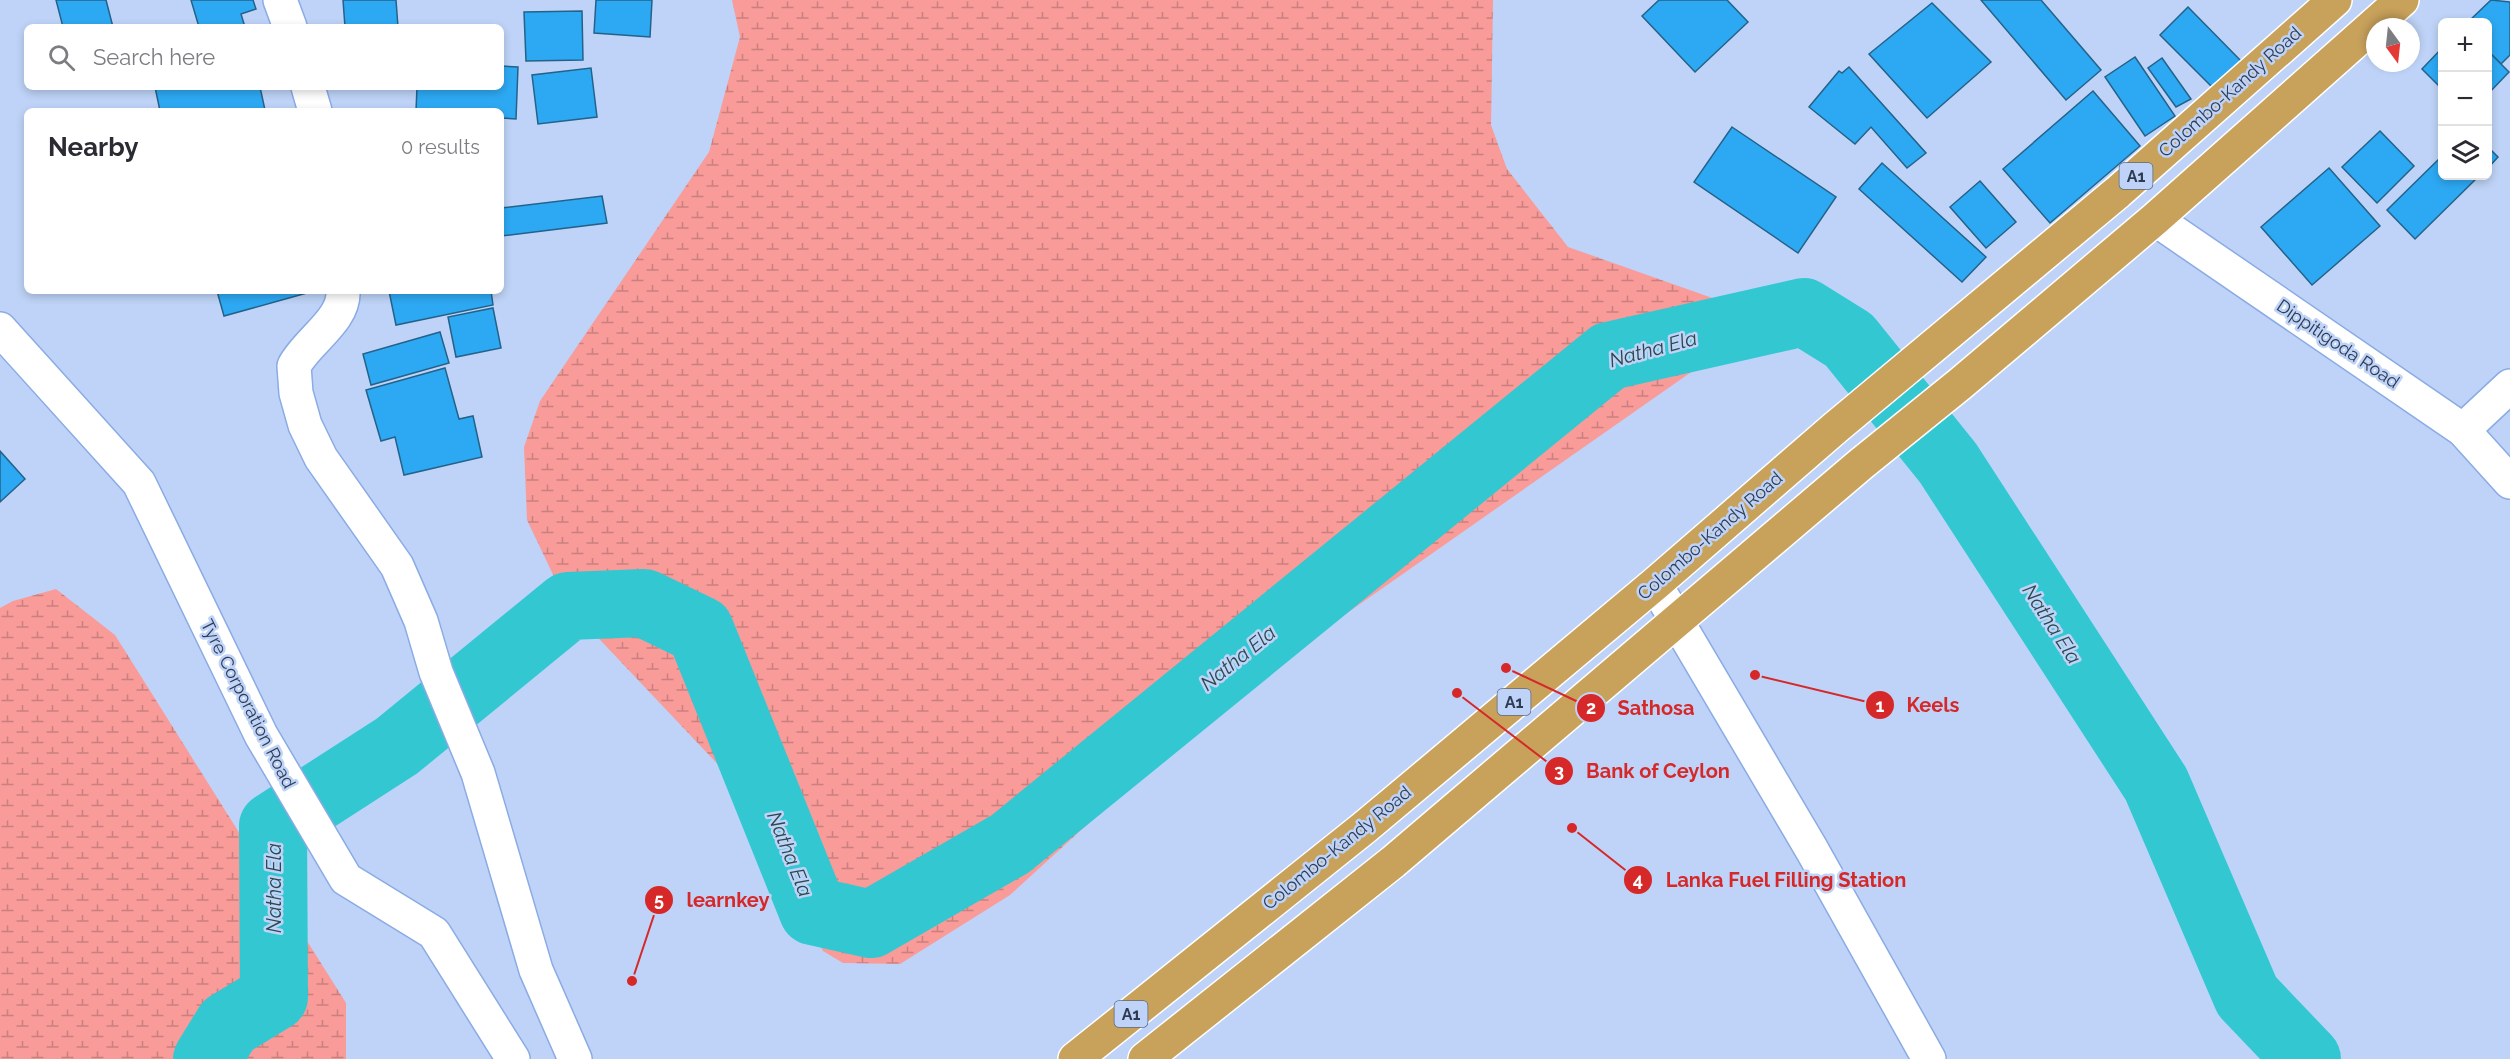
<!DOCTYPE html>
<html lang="en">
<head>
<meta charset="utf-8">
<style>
  :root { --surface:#fff; --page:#f7f7f7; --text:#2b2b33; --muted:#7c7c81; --line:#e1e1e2 }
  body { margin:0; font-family:Raleway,sans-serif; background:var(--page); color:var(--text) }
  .controls { position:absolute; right:18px; top:18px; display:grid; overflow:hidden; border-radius:9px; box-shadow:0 3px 9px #0003 }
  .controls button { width:54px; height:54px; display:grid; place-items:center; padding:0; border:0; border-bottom:2px solid var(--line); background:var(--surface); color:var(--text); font:30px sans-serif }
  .compass { position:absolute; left:2366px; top:18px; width:54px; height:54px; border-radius:50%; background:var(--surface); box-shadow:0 3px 9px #0003; rotate:165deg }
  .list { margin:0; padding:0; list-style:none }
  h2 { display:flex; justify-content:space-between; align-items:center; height:78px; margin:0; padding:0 24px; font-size:26px }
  h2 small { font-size:20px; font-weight:400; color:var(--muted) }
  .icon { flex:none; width:33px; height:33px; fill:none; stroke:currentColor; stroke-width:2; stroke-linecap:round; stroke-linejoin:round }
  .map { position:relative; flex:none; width:2510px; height:1059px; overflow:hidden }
  .search { position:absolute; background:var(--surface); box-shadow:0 3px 9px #0003; left:24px; top:24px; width:480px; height:66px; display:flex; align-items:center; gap:15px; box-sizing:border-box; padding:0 21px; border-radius:9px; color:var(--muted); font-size:22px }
  .panel { position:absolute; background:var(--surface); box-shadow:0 3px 9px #0003; left:24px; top:108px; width:480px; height:186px; border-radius:9px }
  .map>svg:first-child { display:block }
  .wetland { fill:url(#wetland-marsh) }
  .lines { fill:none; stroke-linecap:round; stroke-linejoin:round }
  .river { stroke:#33c8d1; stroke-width:68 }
  .building { fill:#2da9f3; stroke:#24628a; stroke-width:1.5 }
  .minor-casing { stroke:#8aabe4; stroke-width:36 }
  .highway-casing { stroke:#fff; stroke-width:36 }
  .minor { stroke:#fff; stroke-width:33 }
  .highway { stroke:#c8a15b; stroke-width:33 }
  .labels { text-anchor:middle; stroke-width:5; stroke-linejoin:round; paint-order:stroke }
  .shield { fill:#bed3f7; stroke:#596984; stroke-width:1.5 }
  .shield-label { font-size:16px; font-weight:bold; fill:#2e3c53 }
  .street-label { font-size:18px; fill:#2e3c53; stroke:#bed3f7 }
  .water-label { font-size:20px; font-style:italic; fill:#2b494a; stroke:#bed3f7 }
  .leader { fill:none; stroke:#d62828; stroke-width:2 }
  .callout-dot { fill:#d62828; stroke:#bed3f7; stroke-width:2 }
  .mark-label { font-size:18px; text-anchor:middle; font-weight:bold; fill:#fff }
  .callout-label { font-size:20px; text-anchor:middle; font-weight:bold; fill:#d62828; stroke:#bed3f7; stroke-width:5; stroke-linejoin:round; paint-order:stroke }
</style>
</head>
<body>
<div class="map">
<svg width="2510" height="1059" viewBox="0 0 2510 1059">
  <defs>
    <pattern id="wetland-marsh" width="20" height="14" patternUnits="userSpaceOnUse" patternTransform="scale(1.5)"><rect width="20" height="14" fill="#f99b99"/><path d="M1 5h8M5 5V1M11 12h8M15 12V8" fill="none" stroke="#ca807f"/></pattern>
  </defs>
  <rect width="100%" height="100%" fill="#bed3f7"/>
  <g class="wetland">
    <path d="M732 0H1493L1491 125 1507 169 1568 247 1718 300 1717 345 1697 368 1227 697 1010 895 900 964 843 963 823 951 727 774 568 606 527 520 524 447 540 401 709 152 740 37Z"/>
    <path d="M56 589 115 635 346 1003V1059H0V608L13 601Z"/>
  </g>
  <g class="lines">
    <path class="river" d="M207 1059 228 1025 274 997 273 826 397 746 568 606 644 603 700 630 813 911 871 924 1010 844 1609 356 1804 312 1849 340 1948 463 2156 784 2247 996 2307 1059"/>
  </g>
  <g class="building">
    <path d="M56 0H106L113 27H63Z"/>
    <path d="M191 0H253L256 9 241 14 245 27H199Z"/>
    <path d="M343 0H396L398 27H345Z"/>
    <path d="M596 0H652L650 37 594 33Z"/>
    <path d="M1659 0H1727L1748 22 1695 72 1642 16Z"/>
    <path d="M1981 0H2041L2101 70 2066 100Z"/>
    <path d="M2491 0 2510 2V55L2501 64 2488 51V22H2468Z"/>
    <path d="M1932 3 1991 62 1927 118 1869 54Z"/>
    <path d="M2188 7 2243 63 2215 90 2160 35Z"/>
    <path d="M582 11 583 60 526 61 524 12Z"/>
    <path d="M2442 48V89L2422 69Z"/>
    <path d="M2488 51 2509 72 2488 94Z"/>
    <path d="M2135 57 2175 116 2145 136 2105 77Z"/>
    <path d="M2162 58 2191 99 2176 107 2148 68Z"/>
    <path d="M501 66 518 67 516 119 501 118V111H416L417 87H501Z"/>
    <path d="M1849 67 1926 153 1907 168 1871 127 1855 144 1809 107 1839 71 1842 73Z"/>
    <path d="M591 68 597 117 538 124 532 75Z"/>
    <path d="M155 87H260L265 110 160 111Z"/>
    <path d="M2093 91 2140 146 2050 223 2003 169Z"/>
    <path d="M1732 127 1836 197 1798 253 1694 182Z"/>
    <path d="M2380 131 2414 166 2377 203 2342 167Z"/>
    <path d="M2488 147 2498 157 2488 168Z"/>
    <path d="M2442 156V176H2479L2415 239 2387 210Z"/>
    <path d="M1882 163 1986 257 1962 282 1859 189Z"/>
    <path d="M2329 168 2380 226 2312 285 2261 227Z"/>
    <path d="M1980 181 2016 222 1986 248 1950 207Z"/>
    <path d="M602 196 607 223 501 236V208Z"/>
    <path d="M217 291H314L224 316Z"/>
    <path d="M389 291H491L493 305 396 325Z"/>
    <path d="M493 308 501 348 456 357 448 317Z"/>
    <path d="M440 332 449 363 371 385 363 354Z"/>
    <path d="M445 368 459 419 473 416 482 457 404 475 395 437 381 441 366 390Z"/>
    <path d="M0 451 25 479 0 502Z"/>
  </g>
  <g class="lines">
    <defs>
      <g id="minor">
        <path d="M280 0 290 27"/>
        <path d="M308 87 315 111"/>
        <path d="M2155 219 2463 430 2510 482"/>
        <path d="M343 291C345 320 307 341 294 366L296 393 305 425 321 458 397 566 421 621 436 672 478 773 536 970 575 1059"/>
        <path d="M0 329 139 483 261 735 346 879 434 933 513 1059"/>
        <path d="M2463 430 2510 386"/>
        <path d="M1655 584 1812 850 1929 1059"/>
      </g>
      <g id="highway">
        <path d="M1075 1059 1365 827 1655 584 1835 428 2118 192 2335 0"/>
        <path d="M1145 1059 1393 862 1861 464 1960 384 2155 219 2402 0"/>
      </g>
    </defs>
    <use href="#minor" class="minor-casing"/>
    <use href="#highway" class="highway-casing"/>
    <use href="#minor" class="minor"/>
    <use href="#highway" class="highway"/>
  </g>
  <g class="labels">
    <g class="shield">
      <rect x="2119.5" y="163" width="33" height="26" rx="4.5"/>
      <rect x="1497.5" y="689" width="33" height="26" rx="4.5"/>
      <rect x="1114.5" y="1001" width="33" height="26" rx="4.5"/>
    </g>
    <g class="shield-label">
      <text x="2136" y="182">A1</text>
      <text x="1514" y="708">A1</text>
      <text x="1131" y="1020">A1</text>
    </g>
    <g class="street-label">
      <text transform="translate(2230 92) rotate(-42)" y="6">Colombo-Kandy Road</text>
      <text transform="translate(2338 344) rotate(34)" y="6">Dippitigoda Road</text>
      <text transform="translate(1710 536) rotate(-41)" y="6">Colombo-Kandy Road</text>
      <text transform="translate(248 704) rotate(63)" y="6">Tyre Corporation Road</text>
      <text transform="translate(1337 848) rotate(-39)" y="6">Colombo-Kandy Road</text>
    </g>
    <g class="water-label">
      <text transform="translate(1653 349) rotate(-15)" y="7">Natha Ela</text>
      <text transform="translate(2052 624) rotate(57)" y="7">Natha Ela</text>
      <text transform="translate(1238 658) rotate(-39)" y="7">Natha Ela</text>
      <text transform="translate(790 854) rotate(68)" y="7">Natha Ela</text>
      <text transform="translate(274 888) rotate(-90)" y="7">Natha Ela</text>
    </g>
  </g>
  <path class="leader" d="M1755 675L1880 705M1506 668L1591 708M1457 693L1559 771M1572 828L1638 880M632 981L659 900"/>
  <g class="callout-dot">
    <circle cx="1755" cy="675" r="6"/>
    <circle cx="1506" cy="668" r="6"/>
    <circle cx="1457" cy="693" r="6"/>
    <circle cx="1572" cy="828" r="6"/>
    <circle cx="632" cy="981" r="6"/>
    <circle cx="1880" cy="705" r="15"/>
    <circle cx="1591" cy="708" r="15"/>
    <circle cx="1559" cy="771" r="15"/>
    <circle cx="1638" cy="880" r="15"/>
    <circle cx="659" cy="900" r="15"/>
  </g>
  <g class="mark-label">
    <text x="1880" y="712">1</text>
    <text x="1591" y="714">2</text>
    <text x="1559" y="777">3</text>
    <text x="1638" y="886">4</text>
    <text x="659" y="906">5</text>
  </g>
  <g class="callout-label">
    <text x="1933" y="712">Keels</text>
    <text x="1656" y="715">Sathosa</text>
    <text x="1658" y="778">Bank of Ceylon</text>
    <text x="1786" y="887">Lanka Fuel Filling Station</text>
    <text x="728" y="907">learnkey</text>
  </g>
</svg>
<div class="controls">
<button>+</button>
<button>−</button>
<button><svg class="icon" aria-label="layers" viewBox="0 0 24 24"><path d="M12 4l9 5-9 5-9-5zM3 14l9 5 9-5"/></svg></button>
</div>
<svg class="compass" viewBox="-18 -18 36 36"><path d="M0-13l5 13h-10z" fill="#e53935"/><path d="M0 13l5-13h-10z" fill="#7c7c81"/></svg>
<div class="search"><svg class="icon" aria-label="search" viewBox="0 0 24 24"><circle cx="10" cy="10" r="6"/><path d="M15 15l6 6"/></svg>Search here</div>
<section class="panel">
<h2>Nearby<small>0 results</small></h2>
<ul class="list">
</ul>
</section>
</div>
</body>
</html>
